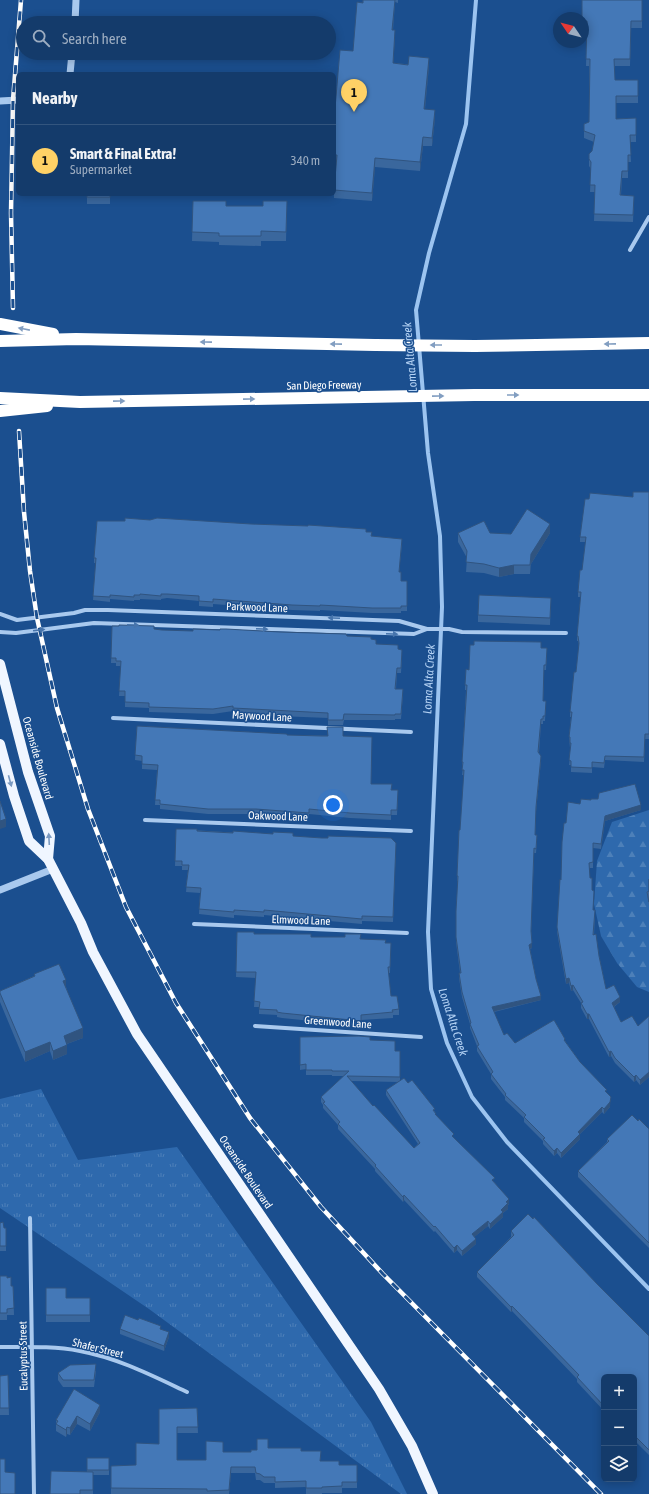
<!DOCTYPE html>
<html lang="en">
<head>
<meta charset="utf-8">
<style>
  :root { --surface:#143b6b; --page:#1d4271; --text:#f1f3f6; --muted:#9dadc1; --line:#33557e; --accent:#ffd166 }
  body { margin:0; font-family:"Asap Condensed",sans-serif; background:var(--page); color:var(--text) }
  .controls { position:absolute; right:12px; bottom:12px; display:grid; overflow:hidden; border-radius:6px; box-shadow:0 2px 10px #0003 }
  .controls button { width:36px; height:36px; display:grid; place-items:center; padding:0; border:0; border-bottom:1px solid var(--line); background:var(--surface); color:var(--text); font:20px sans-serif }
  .compass { position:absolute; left:553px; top:12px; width:36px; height:36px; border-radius:50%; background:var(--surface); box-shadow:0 2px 10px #0003; rotate:305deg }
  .you { position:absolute; left:333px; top:805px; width:14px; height:14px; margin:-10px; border:3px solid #fff; border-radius:50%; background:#1a73e8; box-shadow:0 0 0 6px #1a73e833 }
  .badge { display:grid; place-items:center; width:26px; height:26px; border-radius:50%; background:var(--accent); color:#111; font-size:13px; font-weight:700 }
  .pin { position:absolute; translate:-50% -33px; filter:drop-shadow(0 1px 2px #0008) }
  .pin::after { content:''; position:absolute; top:21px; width:14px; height:12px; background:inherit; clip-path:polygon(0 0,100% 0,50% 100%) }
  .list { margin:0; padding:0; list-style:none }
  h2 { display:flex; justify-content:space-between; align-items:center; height:52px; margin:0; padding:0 16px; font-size:17px }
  h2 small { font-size:13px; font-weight:400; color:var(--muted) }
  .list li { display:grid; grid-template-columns:26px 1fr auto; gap:12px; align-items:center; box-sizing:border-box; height:72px; padding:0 16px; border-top:1px solid var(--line) }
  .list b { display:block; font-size:15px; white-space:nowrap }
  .list p { margin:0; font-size:13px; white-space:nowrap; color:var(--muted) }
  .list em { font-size:13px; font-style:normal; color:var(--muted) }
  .icon { flex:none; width:22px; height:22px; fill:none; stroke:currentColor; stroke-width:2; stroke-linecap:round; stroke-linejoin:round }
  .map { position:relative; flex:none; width:649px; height:1494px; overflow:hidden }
  .search { position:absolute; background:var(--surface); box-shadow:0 2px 10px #0003; left:16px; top:16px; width:320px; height:44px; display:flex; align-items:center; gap:10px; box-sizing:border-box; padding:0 14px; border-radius:22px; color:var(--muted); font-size:15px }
  .panel { position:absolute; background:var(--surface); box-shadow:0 2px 10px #0003; left:16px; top:72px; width:320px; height:124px; border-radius:6px }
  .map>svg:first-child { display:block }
  .grass { fill:url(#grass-tufts) }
  .forest { fill:url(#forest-firs) }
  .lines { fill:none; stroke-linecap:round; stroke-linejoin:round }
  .stream { stroke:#9cc4f0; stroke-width:4 }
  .minor { stroke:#a9c9ee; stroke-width:4 }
  .tertiary { stroke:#a9c9ee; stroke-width:7 }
  .primary { stroke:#f0f6ff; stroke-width:10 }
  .motorway { stroke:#fff; stroke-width:12 }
  .rail-casing { stroke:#fff; stroke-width:4.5 }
  .rail { stroke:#1b4f8f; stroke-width:3; stroke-dasharray:9; stroke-linecap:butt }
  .wall { fill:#3a679d; fill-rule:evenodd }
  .shaded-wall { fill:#305480 }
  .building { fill:#4478b7; stroke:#305480 }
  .oneway { fill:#829ec1 }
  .oneway2 { fill:#4674ac }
  .oneway3 { fill:#7b9ac1 }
  .labels { text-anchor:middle; stroke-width:3; stroke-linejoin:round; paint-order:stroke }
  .street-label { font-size:11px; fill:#fff; stroke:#1b4f8f }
  .water-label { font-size:12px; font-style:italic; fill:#b5d3f5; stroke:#1b4f8f }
</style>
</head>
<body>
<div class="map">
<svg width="649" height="1494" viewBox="0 0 649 1494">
  <defs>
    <pattern id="grass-tufts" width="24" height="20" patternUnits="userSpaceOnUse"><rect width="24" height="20" fill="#2e69ad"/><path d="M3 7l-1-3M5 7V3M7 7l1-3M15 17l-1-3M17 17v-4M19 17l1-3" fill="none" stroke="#4d80b9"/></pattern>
    <pattern id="forest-firs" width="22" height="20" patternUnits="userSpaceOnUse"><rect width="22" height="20" fill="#2e69ad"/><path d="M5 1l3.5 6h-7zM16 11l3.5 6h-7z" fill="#4d80b9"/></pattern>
  </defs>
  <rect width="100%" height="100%" fill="#1b4f8f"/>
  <path class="grass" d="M41 1089 78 1160 177 1147 371 1422 407 1494H401L149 1309 0 1208V1099Z"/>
  <path class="forest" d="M649 810V992L637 987 617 963 601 936 594 904 597 861 612 822Z"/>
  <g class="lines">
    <path class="stream" d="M476 0 466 124 429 253 416 310 428 453 440 536 442 607 428 932 431 989 447 1043 472 1097 507 1142 649 1289"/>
    <g class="minor">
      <path d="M630 250 649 217"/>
      <path d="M0 614 17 620 74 613 85 610H108L399 621 427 629 414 634 94 623 16 633 0 632"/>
      <path d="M427 629H449L462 632 566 633"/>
      <path d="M113 718 411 732"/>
      <path d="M145 820 411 831"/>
      <path d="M194 924 407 933"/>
      <path d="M255 1026 421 1037"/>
      <path d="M30 1218 34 1494"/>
      <path d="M0 1347C27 1347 54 1346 80 1351 118 1358 153 1376 187 1392"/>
    </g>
    <g class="tertiary">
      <path d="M75 23 76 0"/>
      <path d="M70 74 72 53"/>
      <path d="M0 101 18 100"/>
      <path d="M0 890 53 869"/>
    </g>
    <g class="primary">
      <path d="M0 664 28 772 50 836 48 859"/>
      <path d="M0 744 14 796 29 841 48 859 81 923 93 952 137 1034 379 1389 412 1446 433 1494"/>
    </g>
    <g class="motorway">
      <path d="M0 324 53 334"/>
      <path d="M0 341 76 339 375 345 475 346 649 343"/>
      <path d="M0 398 80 402 474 395H649"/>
      <path d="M0 411 47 406"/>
    </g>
    <defs>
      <g id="rail">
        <path d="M13 308 11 213 13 100 21 0"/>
        <path d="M19 431 24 512 30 571 37 618 57 708 88 809 126 907 176 1003 250 1118 321 1207 383 1274 601 1494"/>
      </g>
    </defs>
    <use href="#rail" class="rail-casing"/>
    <use href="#rail" class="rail"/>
  </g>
  <g class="wall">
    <path d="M363 0H398V3L395 2 393 30 395 38 393 63 429 66 425 109 435 118 432 146H423L420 171 375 167 372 201 334 198V190L337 164 334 163V120L353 51Z"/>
    <path d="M642 0V28H631L630 66H615V80H638V103H616V119L636 118V142H630L631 162H628V178H622L621 195 634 196 633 222 594 221 595 192H590L591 169 589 166V154L592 151 594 142 584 138V124L589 122V66H586L587 28H583V18Z"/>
    <rect x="87" y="194" width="23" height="10"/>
    <path d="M193 201 226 206H263L287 201 286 241H261V246L219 245V242L192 241Z"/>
    <path d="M649 492V739H645L644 762 605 760 604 768 592 767V773L571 772V765H569L571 748H570L569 737 571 717H570V712L576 672 579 645 578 641H577V636L581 597H578V592L582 570 586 542H580V537L589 499 633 497Z"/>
    <path d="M366 532 372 536 402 544 399 572 401 581H407V611H401V613H372L320 610V611L292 610 213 604V607L199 606V601L167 598 161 599V600L140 599V600H134V601L110 599V602L93 600 96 563H94V558Z"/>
    <path d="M458 533H490L511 534 550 533 531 564 530 574H514L499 577 484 573 466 572 467 558 458 542Z"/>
    <path d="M551 598 550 625 478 622V615Z"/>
    <path d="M112 626 162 630 193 631 280 632 347 636 371 639 376 644 398 649 402 655 401 673H397L396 689 403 694 401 719H395V720H344L343 725H328V718L233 714V711L213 714 149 712V708L125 707V696H119L121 666H116V663H111Z"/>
    <path d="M541 648H547L546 670H544L543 701H546L545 721H543V724H541L539 753 541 761 536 812 535 835 537 840 536 853H534L531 932 532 948 530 949 536 979 541 1000 494 1012 504 1035 515 1043 565 1041 580 1062 607 1093 610 1107 604 1114 602 1112 580 1134V1139L561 1158 557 1153 554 1156 543 1144V1141L524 1122V1118L505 1100V1097L491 1079V1074L477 1051V1046L470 1028V1024L462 997 459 978V973H460L456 942V911L458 881H457V876L464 775H462L463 767H462V762L466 690H465V685L469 670Z"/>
    <path d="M137 726 287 735 343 736 371 784 391 790H398L397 815H391V820L350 818 309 814V818L256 814H208L160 809V805H155L157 770 142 769V761L135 760Z"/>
    <path d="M580 804 641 810 605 821 601 849 593 848V868H589L590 878 592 890 593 910 595 915 594 935 599 956 606 989 620 1002 614 1007 621 1022 638 1026 649 1016V1077L640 1085 636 1080 634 1082 615 1063 611 1056 609 1057 589 1019H587L581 1008V1003L573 990 571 991 569 983 566 984 557 932V927L566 823Z"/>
    <path d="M176 829 396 843 393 922 362 921V924L264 915V917L234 915V918L199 914 200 893 186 892 188 870H182V866H175Z"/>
    <path d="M649 879V906L647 897V892L649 891Z"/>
    <path d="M237 932 254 934 311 937 361 939 386 943H391L390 973H388L391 996 399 1009V1015H393V1018L361 1020V1026L282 1018 277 1017V1015L259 1014V1007H254L256 978 236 977Z"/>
    <path d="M34 974 66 987 83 1038 67 1044V1054L53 1060 50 1051 25 1062 0 1002V991L34 976Z"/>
    <path d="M300 1037 370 1040 395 1051H400V1081L408 1083 435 1112 436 1116 454 1138 495 1183 509 1204 508 1205V1209L503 1213V1217L490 1229 488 1226 474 1237 476 1244 462 1256 457 1250 454 1253 435 1231 434 1232 404 1200 403 1202 375 1171V1169L338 1129V1125L323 1108V1105L321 1102V1097L344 1076H332V1075H306V1069L300 1070ZM351 1081 398 1082 386 1090V1095L418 1144 414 1148 373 1106Z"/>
    <path d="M638 1121 649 1129V1248L578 1177V1171L607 1142V1139Z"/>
    <path d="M0 1223 4 1228H6V1251H0Z"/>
    <path d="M511 1231 598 1285 649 1336V1455L634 1440V1377H604V1411L577 1382V1379L512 1311 511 1312 477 1277V1272L511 1237Z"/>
    <path d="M0 1276 7 1278 11 1286H13L14 1315H7V1320H0Z"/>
    <path d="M46 1288 66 1298H90V1322H46Z"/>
    <path d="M138 1320 161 1329 169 1337 164 1351 120 1334V1329Z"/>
    <path d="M96 1371 94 1387H63L58 1380V1373Z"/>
    <path d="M8 1375 9 1415H0V1376Z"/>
    <path d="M197 1408 198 1433H177V1460H206L223 1452H251L257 1450 268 1448 301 1451 320 1461 339 1465H357V1488H342V1493H322V1494H306V1487L275 1488V1483H264L260 1480H256L255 1473H231L229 1494H111V1466L136 1465Z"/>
    <path d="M100 1412 90 1431 77 1424 70 1435 67 1434 66 1437 56 1431V1420Z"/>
    <path d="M87 1458H109V1475H93V1494H50L87 1472Z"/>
  </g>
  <g class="shaded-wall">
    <path d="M395 0 392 38V30Z"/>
    <path d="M395 30V38L393 71V63Z"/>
    <path d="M429 58V66L424 117V109Z"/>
    <path d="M435 110V118L432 146V138Z"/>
    <path d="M423 137V146L420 171V162Z"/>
    <path d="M375 158V167L372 201V193Z"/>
    <path d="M550 524V533L531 564 530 574 531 554Z"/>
    <path d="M514 565V574L499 577V568Z"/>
    <path d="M541 756V761L536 812V807Z"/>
    <path d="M641 805V810L605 821 601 849V844L605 816Z"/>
    <path d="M6 819V827L0 829V821Z"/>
    <path d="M532 943V948L529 949V945Z"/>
    <path d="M569 978V983L566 984V979Z"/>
    <path d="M66 980V989L63 981Z"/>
    <path d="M573 985V990L571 991V986Z"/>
    <path d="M541 996V1000L492 1012V1007Z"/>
    <path d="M620 997V1002L612 1008V1003Z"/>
    <rect x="587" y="1014" width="2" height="5"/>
    <path d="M83 1028V1038L64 1045V1036Z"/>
    <path d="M50 1042V1051L25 1062V1052Z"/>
    <path d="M67 1045V1054L53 1060V1051Z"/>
    <path d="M611 1051V1056L609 1057V1052Z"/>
    <path d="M649 1072V1077L640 1085V1080Z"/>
    <path d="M636 1075V1080L634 1082V1077Z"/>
    <path d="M611 1097 610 1107 604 1114V1109Z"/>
    <path d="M602 1107V1112L578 1136V1132Z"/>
    <path d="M580 1134V1139L561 1158V1153Z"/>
    <path d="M557 1148V1153L554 1156V1151Z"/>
    <path d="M404 1195V1200L403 1202V1197Z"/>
    <path d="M509 1199V1204L508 1205V1209L503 1213V1217L490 1229V1224L501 1210 506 1202Z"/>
    <path d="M488 1221V1226L472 1239V1234Z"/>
    <path d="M476 1239V1244L462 1256V1251Z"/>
    <path d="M457 1245V1250L454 1253V1248Z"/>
    <path d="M512 1306V1311L511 1312V1307Z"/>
    <path d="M169 1332V1337L164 1351V1346Z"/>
    <path d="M100 1405V1412L90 1431V1424Z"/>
    <path d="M77 1416V1424L70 1435V1428Z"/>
    <path d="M67 1427V1434L66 1437V1430Z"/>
    <path d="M231 1467V1473L229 1494V1490Z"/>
  </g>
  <g class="building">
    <path d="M363 0H395L392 30H395L393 63 408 65 409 56 429 58 424 109 435 110 432 138 423 137 420 162 375 158 372 193 334 190 337 155H334V120L340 50 353 51 357 2 363 3Z"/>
    <path d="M582 0H642V21H631L630 59H614L615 80H638V96H616V119L636 118V135H630L631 155H628V171H622L620 195 634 196 633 215 594 214 595 185H590L591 162 589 159V154L592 151 595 135 584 131V124L589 122 590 59H586L587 21H583V18H582Z"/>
    <rect x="87" y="194" width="23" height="3"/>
    <path d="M193 201H226V206H263V201H287L286 232 261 231V236H219V233L192 232Z"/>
    <path d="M633 492H649V734H645L644 757 605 756 604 763 592 762V768L571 767V761L569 760 571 743H570V737H569L572 712H570L574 672H576L579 643 578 636H577L581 592H578L580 570H582L586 537H580L585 499H589L590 493 633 497Z"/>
    <path d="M527 509 550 524 531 554 530 565H514L499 568 484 564 466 562 467 551 458 533 484 521 490 533 511 534Z"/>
    <path d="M125 518 150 520 157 518 251 524 308 526V525L366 529V532H372L371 536 402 539 399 572H401V581H407V606H401V608H372L320 605V606L292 605 213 599V602L199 601V596L167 594H161V596L140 594V595H134V597L110 595V597L93 596 96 558H94L97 521H125Z"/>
    <path d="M479 595 551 598 550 618 478 615Z"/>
    <path d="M119 625 154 626V629L162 630 193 631V629L220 630V629H226L280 632 346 634 347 636 371 637V639L376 640V644L398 645V649L402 650 401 668H397L395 689H403L401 714H395V715L344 714 343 720H328V713L233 708V706L213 709 149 707V703L125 702V691H119L121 661H116V658H111L112 626H119Z"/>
    <path d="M474 641 541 642V648H547L546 665H544L543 701H546L545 716H543V719H541L538 752 541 756 536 807 535 835H537L536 849 534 848 531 931 532 943 529 945 536 979 541 996 492 1007 504 1035 507 1033 515 1043 554 1020 565 1039 564 1040 580 1062 607 1090 605 1091 611 1097 610 1102 604 1109 602 1107 578 1132 580 1134 561 1153 557 1148 554 1151 543 1139 545 1138 524 1117 526 1115 505 1095 506 1094 491 1074 493 1072 477 1046 479 1045 470 1024 471 1023 462 992 459 973H461L456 937V911L458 876H457L459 830H460L464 770H462L463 762H462L467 685H465L466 669 469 670 470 645H474Z"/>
    <path d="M137 726 287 734V735L322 736H328L327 727H343V736L372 737 371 784H392L391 790H398L397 810H391V815L350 813 309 809V813L256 809H208L160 804V800H155L158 765 142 764V756L135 755Z"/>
    <path d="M635 784 641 805 605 816 601 844 593 843V862L589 863 590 878H592V890L594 891 593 910H595L593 935 596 934 599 956 606 989 614 985 620 997 612 1003 621 1022 632 1016 638 1026 649 1016V1072L640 1080 636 1075 634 1077 615 1058 611 1051 609 1052 589 1014H587L581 1003 583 1002 573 985 571 986 569 978 566 979 557 927 560 879 561 880 562 842 564 823H566L568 802 580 804 581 799 591 800V799H598L599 793Z"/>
    <path d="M0 801 6 819 0 821Z"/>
    <path d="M176 829H197V831L233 833V831L273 834V832L293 833V836L322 838H328V836L391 838 396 843 393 917 362 916V919L264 910V912L234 910V912L199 909 201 888 186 887 189 865H182V861H175Z"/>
    <path d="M649 879V902L647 892 649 891Z"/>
    <path d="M237 932H254V934H311V937H345V934H361L360 939 386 940 385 943H391L390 967H388L391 996H397L399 1009 392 1010 393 1012 361 1015V1021L282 1013 277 1012V1010L259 1009 260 1002 254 1001 256 972H236Z"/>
    <path d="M59 964 66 980 63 981 83 1028 64 1036 67 1045 53 1051 50 1042 25 1052 0 993V991L35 976 34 974Z"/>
    <path d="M359 1036 370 1037V1040L395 1041V1051H400V1077L347 1076 373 1106 374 1105 414 1148 420 1143 386 1090 404 1078 408 1083 412 1080 435 1109 433 1110 436 1114H435L454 1134 452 1136 495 1178 492 1180 509 1199 506 1202 508 1203 501 1210 503 1212 490 1224 488 1221 472 1234 476 1239 462 1251 457 1245 454 1248 435 1226 434 1227 404 1195 403 1197 375 1166 376 1165 338 1124 340 1122 323 1103 325 1102 321 1097 349 1071H332V1070H306V1064L300 1065V1037Z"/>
    <path d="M632 1115 638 1121 639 1119 649 1129V1243L578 1171 609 1141 607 1139Z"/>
    <path d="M528 1214 533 1219 534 1217 598 1285 649 1336V1450L634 1435V1377H604V1406L577 1377 579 1375 512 1306 511 1307 477 1272 514 1235 511 1231Z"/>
    <path d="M3 1222 4 1228H6V1246H0V1223Z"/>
    <path d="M0 1276H7V1278L11 1277V1286H13L14 1308 7 1309V1313H0Z"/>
    <path d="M46 1288H66V1298H90V1315H46Z"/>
    <path d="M125 1315 138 1320 139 1318 161 1326 160 1329 169 1332 164 1346 120 1329Z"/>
    <path d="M96 1364 94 1380H63L58 1373 70 1365Z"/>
    <path d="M8 1375 9 1408H0V1376Z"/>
    <path d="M74 1389 100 1405 90 1424 77 1416 70 1428 67 1427 66 1430 56 1424 58 1421 56 1420Z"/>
    <path d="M197 1408 198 1427H177V1460H206V1441L223 1442V1452H251V1450H257V1439H268V1448H301V1451H321L320 1461H339V1465H357V1482H342V1486L322 1487V1488H306V1481L275 1482V1477H264L260 1474 256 1473 255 1467H231L229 1490 207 1491V1489L111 1488V1466L136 1465V1443L159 1444V1409Z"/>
    <rect x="87" y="1458" width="22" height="12"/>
    <path d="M0 1459H5V1472L15 1473V1494H0Z"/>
    <path d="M51 1471 93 1472V1490H80V1494H50Z"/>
  </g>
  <defs><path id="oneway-solid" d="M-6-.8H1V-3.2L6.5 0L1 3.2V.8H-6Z"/></defs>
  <g class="oneway">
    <use href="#oneway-solid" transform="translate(24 329) rotate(-169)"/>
    <use href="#oneway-solid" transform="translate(206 342) rotate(-179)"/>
    <use href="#oneway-solid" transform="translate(336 344) rotate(-179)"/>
    <use href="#oneway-solid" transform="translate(610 344) rotate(179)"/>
    <use href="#oneway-solid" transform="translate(436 345) rotate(-180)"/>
    <use href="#oneway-solid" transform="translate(513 395)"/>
    <use href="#oneway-solid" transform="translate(438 396) rotate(-1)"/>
    <use href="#oneway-solid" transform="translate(249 399) rotate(-1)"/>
    <use href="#oneway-solid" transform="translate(119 401) rotate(-1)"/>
  </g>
  <g class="oneway2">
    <use href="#oneway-solid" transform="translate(334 618) rotate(-178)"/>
    <use href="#oneway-solid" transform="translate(133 625) rotate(2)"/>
    <use href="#oneway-solid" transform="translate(262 629) rotate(2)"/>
    <use href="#oneway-solid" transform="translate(39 630) rotate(-7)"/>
    <use href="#oneway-solid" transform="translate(392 634) rotate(2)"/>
  </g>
  <g class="oneway3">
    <use href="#oneway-solid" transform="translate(10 781) rotate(75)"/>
    <use href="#oneway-solid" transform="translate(49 839) rotate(-93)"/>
  </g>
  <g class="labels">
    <g class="street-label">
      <text transform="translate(324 385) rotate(-1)" y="4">San Diego Freeway</text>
      <text transform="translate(257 607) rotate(2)" y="4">Parkwood Lane</text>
      <text transform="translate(262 716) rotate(3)" y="4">Maywood Lane</text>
      <text transform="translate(38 758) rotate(74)" y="4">Oceanside Boulevard</text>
      <text transform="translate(278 816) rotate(2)" y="4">Oakwood Lane</text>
      <text transform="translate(301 920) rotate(2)" y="4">Elmwood Lane</text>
      <text transform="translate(338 1022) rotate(4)" y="4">Greenwood Lane</text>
      <text transform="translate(246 1172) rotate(56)" y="4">Oceanside Boulevard</text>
      <text transform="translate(98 1348) rotate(14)" y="4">Shafer Street</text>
      <text transform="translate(23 1356) rotate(-91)" y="4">Eucalyptus Street</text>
    </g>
    <g class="water-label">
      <text transform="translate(410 357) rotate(-95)" y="4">Loma Alta Creek</text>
      <text transform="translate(429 679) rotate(-87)" y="4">Loma Alta Creek</text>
      <text transform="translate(453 1022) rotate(72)" y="4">Loma Alta Creek</text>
    </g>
  </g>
</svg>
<div class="controls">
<button>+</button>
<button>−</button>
<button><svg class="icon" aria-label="layers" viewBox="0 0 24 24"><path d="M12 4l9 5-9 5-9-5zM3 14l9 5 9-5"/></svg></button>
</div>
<svg class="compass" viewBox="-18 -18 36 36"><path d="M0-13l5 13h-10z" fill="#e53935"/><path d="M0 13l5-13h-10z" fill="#9dadc1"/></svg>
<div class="you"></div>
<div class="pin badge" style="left:354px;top:112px">1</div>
<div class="search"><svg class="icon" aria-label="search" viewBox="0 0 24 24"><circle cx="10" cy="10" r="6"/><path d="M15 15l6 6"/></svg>Search here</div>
<section class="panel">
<h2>Nearby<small></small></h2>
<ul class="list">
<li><span class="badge">1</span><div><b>Smart &amp; Final Extra!</b><p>Supermarket</p></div><em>340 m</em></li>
</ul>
</section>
</div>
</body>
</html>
